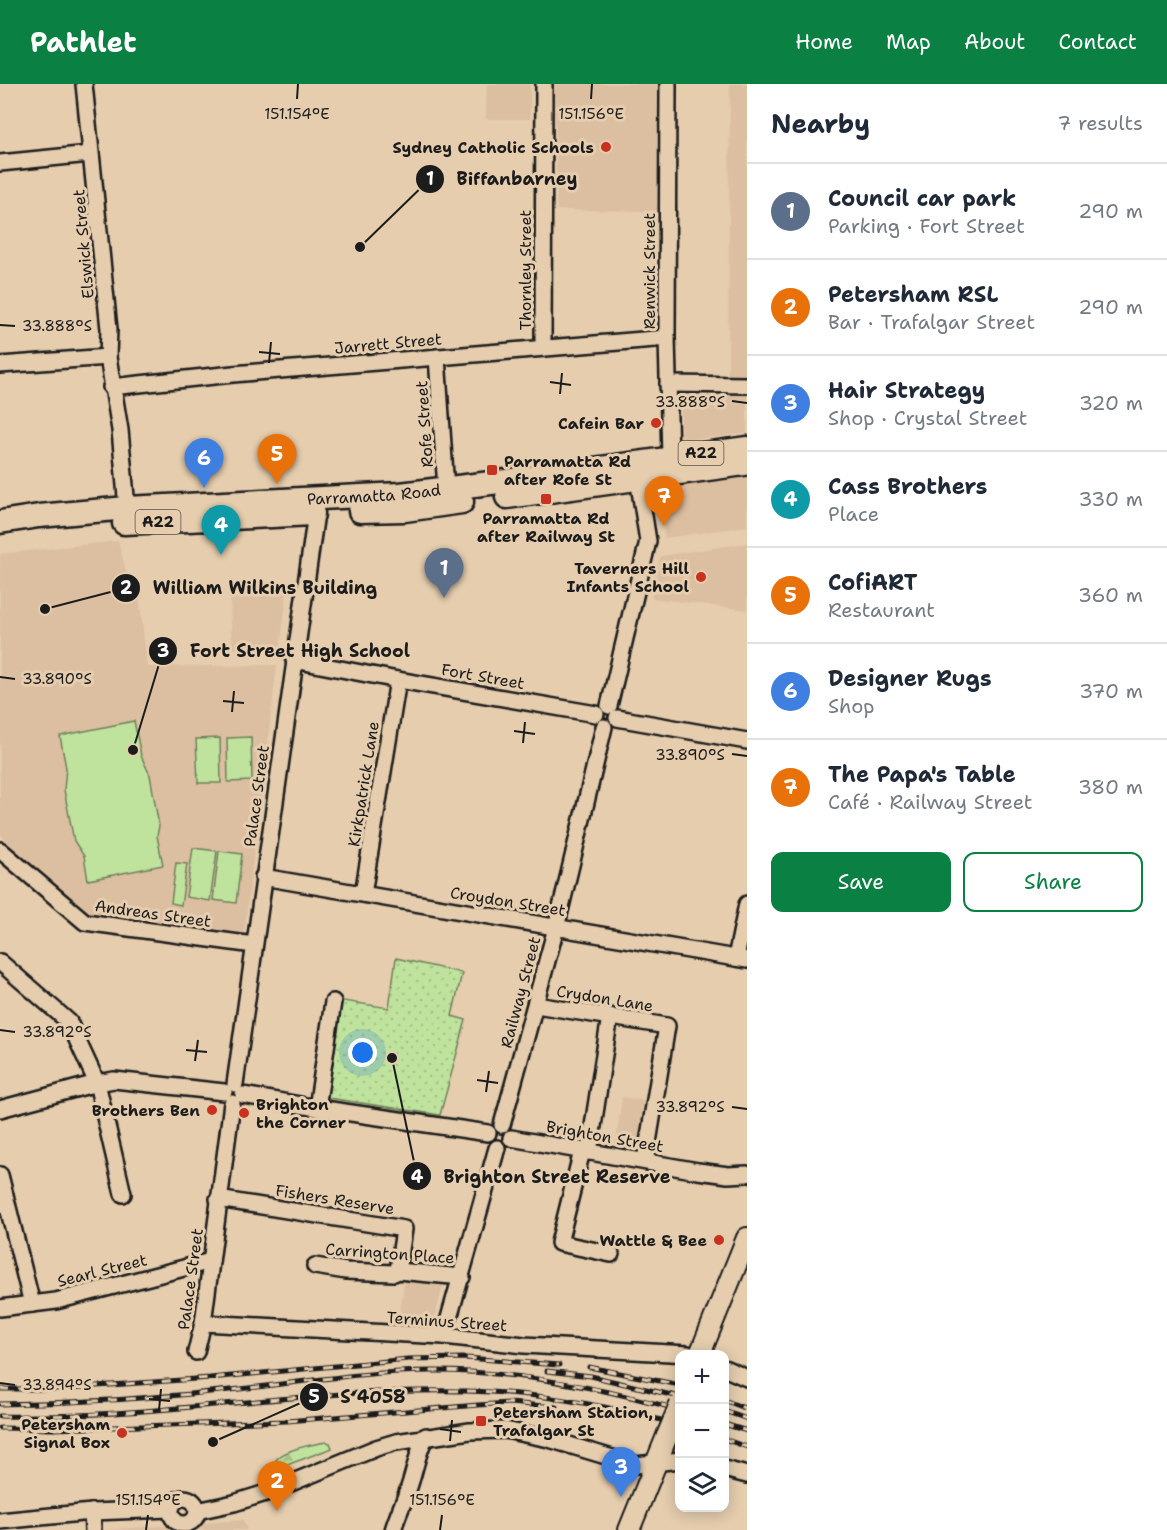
<!DOCTYPE html>
<html lang="en">
<head>
<meta charset="utf-8">
<style>
  :root { --surface:#fff; --page:#f2f2f3; --text:#1f2937; --muted:#747a83; --line:#e0e1e3; --accent:#0b8043 }
  body { margin:0; font-family:"Shantell Sans",sans-serif; background:var(--page); color:var(--text) }
  .controls { position:absolute; right:18px; bottom:18px; display:grid; overflow:hidden; border-radius:12px; box-shadow:0 3px 15px #0003 }
  .controls button { width:54px; height:54px; display:grid; place-items:center; padding:0; border:0; border-bottom:2px solid var(--line); background:var(--surface); color:var(--text); font:30px sans-serif }
  .you { position:absolute; left:363px; top:969px; width:21px; height:21px; margin:-15px; border:4px solid #fff; border-radius:50%; background:#1a73e8; box-shadow:0 0 0 9px #1a73e833 }
  .badge { display:grid; place-items:center; width:39px; height:39px; border-radius:50%; background:var(--accent); color:#fff; font-size:20px; font-weight:700 }
  .pin { position:absolute; translate:-50% -50px; filter:drop-shadow(0 2px 3px #0008) }
  .pin::after { content:''; position:absolute; top:32px; width:21px; height:18px; background:inherit; clip-path:polygon(0 0,100% 0,50% 100%) }
  .list { margin:0; padding:0; list-style:none }
  h2 { display:flex; justify-content:space-between; align-items:center; height:78px; margin:0; padding:0 24px; font-size:26px }
  h2 small { font-size:20px; font-weight:400; color:var(--muted) }
  .list li { display:grid; grid-template-columns:39px 1fr auto; gap:18px; align-items:center; box-sizing:border-box; height:96px; padding:0 24px; border-top:2px solid var(--line) }
  .list b { display:block; font-size:22px; white-space:nowrap }
  .list p { margin:0; font-size:20px; white-space:nowrap; color:var(--muted) }
  .list em { font-size:20px; font-style:normal; color:var(--muted) }
  .actions { display:flex; gap:12px; padding:18px 24px }
  .actions a { flex:1; padding:14px 0; border:2px solid var(--accent); border-radius:12px; text-align:center; font-size:21px; color:var(--accent) }
  .actions .main { background:var(--accent); color:#fff }
  .icon { flex:none; width:33px; height:33px; fill:none; stroke:currentColor; stroke-width:2; stroke-linecap:round; stroke-linejoin:round }
  .map { position:relative; flex:none; width:747px; height:1446px; overflow:hidden }
  header { display:flex; align-items:center; gap:36px; box-sizing:border-box; height:84px; padding:0 30px; background:var(--accent); color:#fff }
  header strong { font-size:28px }
  nav { display:flex; gap:33px; margin-inline-start:auto; font-size:21px }
  main { display:flex }
  aside { flex:1; background:var(--surface) }
  .map>svg:first-child { display:block }
  .built { fill:#dcbea0 }
  .grass { fill:#bfe39d; stroke:#6e805c; stroke-width:1.5 }
  .forest { fill:url(#forest-firs); stroke:#6e805c; stroke-width:1.5 }
  .park { fill:url(#park-dots); stroke:#6e805c; stroke-width:1.5 }
  .lines { fill:none; stroke-linecap:round; stroke-linejoin:round }
  .minor-casing { stroke:#1c1c1c; stroke-width:20 }
  .major-casing { stroke:#1c1c1c; stroke-width:24 }
  .highway-casing { stroke:#1c1c1c; stroke-width:27 }
  .minor { stroke:#e5cdae; stroke-width:15 }
  .major { stroke:#e5cdae; stroke-width:20 }
  .highway { stroke:#e5cdae; stroke-width:22 }
  .rail-casing { stroke:#1c1c1c; stroke-width:5 }
  .rail { stroke:#e5cdae; stroke-width:3; stroke-dasharray:9; stroke-linecap:butt }
  .major-bridge-casing { stroke:#1c1c1c; stroke-width:24; stroke-linecap:butt }
  .major-bridge { stroke:#e5cdae; stroke-width:20 }
  .ticks { fill:none; stroke:#1c1c1c; stroke-width:2 }
  .poi-dot { fill:#c8321e; stroke:#e5cdae; stroke-width:2 }
  .labels { text-anchor:middle; stroke-width:6; stroke-linejoin:round; paint-order:stroke }
  .shield { fill:#e5cdae; stroke:#585148; stroke-width:1.5 }
  .shield-label { font-size:15px; font-weight:bold; fill:#1c1c1c }
  .poi-label { font-size:16px; font-weight:bold; fill:#1c1c1c; stroke:#e5cdae; text-anchor:end }
  .street-label { font-size:16px; fill:#1c1c1c; stroke:#e5cdae }
  .ticks-label { font-size:15px; text-anchor:middle; fill:#1c1c1c; stroke:#e5cdae; stroke-width:6; stroke-linejoin:round; paint-order:stroke }
  .leader { fill:none; stroke:#1c1c1c; stroke-width:2 }
  .callout-dot { fill:#1c1c1c; stroke:#e5cdae; stroke-width:2 }
  .mark-label { font-size:18px; text-anchor:middle; font-weight:bold; fill:#fff }
  .callout-label { font-size:18px; text-anchor:middle; font-weight:bold; fill:#1c1c1c; stroke:#e5cdae; stroke-width:6; stroke-linejoin:round; paint-order:stroke }
</style>
</head>
<body>
<header>
<strong>Pathlet</strong>
<nav><a>Home</a><a>Map</a><a>About</a><a>Contact</a></nav>
</header>
<main>
<div class="map">
<svg width="747" height="1446" viewBox="0 0 747 1446">
  <defs>
    <pattern id="forest-firs" width="22" height="20" patternUnits="userSpaceOnUse" patternTransform="scale(1.5)"><rect width="22" height="20" fill="#bfe39d"/><path d="M5 1l3.5 6h-7zM16 11l3.5 6h-7z" fill="#a4c287"/></pattern>
    <pattern id="park-dots" width="8" height="8" patternUnits="userSpaceOnUse" patternTransform="scale(1.5)"><rect width="8" height="8" fill="#bfe39d"/><path d="M2 2h.1M6 6h.1" fill="none" stroke="#a4c287" stroke-width="1.8" stroke-linecap="round"/></pattern>
  </defs>
  <rect width="100%" height="100%" fill="#e5cdae"/>
  <filter id="ink" filterUnits="userSpaceOnUse"><feTurbulence type="fractalNoise" baseFrequency=".0167" numOctaves="2"/><feDisplacementMap in="SourceGraphic" scale="12" xChannelSelector="R" yChannelSelector="G"/><feConvolveMatrix kernelMatrix="1 2 1 2 8 2 1 2 1" color-interpolation-filters="sRGB"/></filter>
  <g filter="url(#ink)">
    <g class="built">
      <path d="M487 0H530V35H486Z"/>
      <path d="M555 0H657V127L557 126Z"/>
      <path d="M730 0H747V349L681 357V304L728 300Z"/>
      <path d="M747 392V442L665 454 658 407 660 403Z"/>
      <path d="M118 457 130 503 138 502 147 583 277 581 244 850 90 837 29 789 0 749V470Z"/>
      <path d="M747 459V526L651 514 661 472Z"/>
      <path d="M230 508H287L280 565H232Z"/>
      <path d="M622 1013 644 1017 637 1062 616 1059Z"/>
      <path d="M405 1193 445 1195 432 1243 398 1241Z"/>
      <path d="M243 1436 247 1446H103Z"/>
    </g>
    <g class="grass">
      <path d="M134 637 141 672 150 691 159 742 157 752 163 781 88 796 84 772 74 757 64 706 66 684 60 652Z"/>
      <path d="M251 653 252 697 228 698 227 654Z"/>
      <path d="M220 654 221 699H198L196 655Z"/>
      <path d="M193 764 217 767 210 817 186 813Z"/>
      <path d="M219 767 242 770 236 819 213 816Z"/>
      <path d="M176 779 187 780 181 821 171 819Z"/>
    </g>
    <path class="forest" d="M326 1358 330 1359 332 1364 279 1384 276 1383 275 1378C280 1366 314 1360 326 1358Z"/>
    <path class="park" d="M396 874 462 889 452 932 466 936 440 1031 322 1013 337 916 389 924Z"/>
    <g class="lines">
      <defs>
        <g id="minor">
          <path d="M84 0 109 245 108 273 120 346 127 424"/>
          <path d="M668 0 667 254 670 373"/>
          <path d="M0 79 90 70"/>
          <path d="M543 264 544 0"/>
          <path d="M437 273 446 405"/>
          <path d="M0 281 108 273"/>
          <path d="M668 300 747 301"/>
          <path d="M111 303 233 290 667 254"/>
          <path d="M294 576 398 596 596 630"/>
          <path d="M609 622 648 457 638 394"/>
          <path d="M617 634 747 657"/>
          <path d="M0 766 85 838 254 861"/>
          <path d="M263 793 747 876"/>
          <path d="M363 810 398 596"/>
          <path d="M736 874 747 820"/>
          <path d="M0 878 69 938 97 999 123 1110"/>
          <path d="M536 921 667 942 645 1077"/>
          <path d="M235 1000 316 429"/>
          <path d="M243 1011 317 1024 488 1049"/>
          <path d="M317 1024 333 918"/>
          <path d="M0 1025 97 999 114 996 224 1008"/>
          <path d="M502 1041 556 844 604 643"/>
          <path d="M511 1054 698 1087 728 1091 747 1090"/>
          <path d="M582 1067 559 1159 611 1170"/>
          <path d="M589 1068 610 932"/>
          <path d="M0 1091 32 1220"/>
          <path d="M218 1115 404 1145 398 1187"/>
          <path d="M315 1182 346 1187 394 1189 398 1187 462 1193"/>
          <path d="M0 1224 56 1217 211 1177"/>
          <path d="M203 1239 444 1252 524 1261 688 1270"/>
          <path d="M444 1252 497 1064"/>
          <path d="M196 1268 203 1239 232 1019"/>
          <path d="M724 1284 747 1294"/>
          <path d="M724 1385 747 1391"/>
          <circle cx="184" cy="1427" r="13"/>
          <path d="M197 1427 234 1419 269 1408 376 1364 396 1358 470 1347 505 1346 549 1355 636 1381 680 1376"/>
          <path d="M92 1428 93 1446"/>
          <path d="M0 1437 92 1428 170 1425"/>
          <path d="M393 1446C398 1429 406 1414 411 1397 416 1381 418 1367 426 1352"/>
        </g>
        <g id="major">
          <path d="M700 1270 747 1154"/>
          <path d="M629 1446 667 1352"/>
        </g>
        <g id="highway">
          <path d="M507 413 744 380"/>
          <path d="M360 427 405 426 462 418"/>
          <path id="s1" d="M0 438 39 432 127 424 400 410 499 398 747 364"/>
          <path d="M124 439 313 430"/>
        </g>
      </defs>
      <use href="#minor" class="minor-casing"/>
      <use href="#major" class="major-casing"/>
      <use href="#highway" class="highway-casing"/>
      <use href="#minor" class="minor"/>
      <use href="#major" class="major"/>
      <use href="#highway" class="highway"/>
      <defs>
        <g id="rail">
          <path d="M589 1283 680 1301"/>
          <path d="M547 1287 591 1292 680 1313"/>
          <path d="M0 1305H54L210 1294 408 1275 466 1274 559 1281"/>
          <path d="M724 1316 747 1325"/>
          <path d="M0 1320C80 1319 160 1314 240 1305 304 1298 369 1287 434 1287 518 1287 599 1303 680 1326"/>
          <path d="M724 1327 747 1335"/>
          <path d="M0 1332C156 1335 310 1303 466 1307 538 1308 610 1322 680 1341"/>
          <path d="M724 1340 747 1347"/>
          <path d="M0 1344 54 1345 287 1337 478 1321 509 1319 556 1323"/>
          <path d="M724 1355 747 1363"/>
        </g>
      </defs>
      <use href="#rail" class="rail-casing"/>
      <use href="#rail" class="rail"/>
      <defs>
        <path id="major-bridge" d="M667 1352 680 1321"/>
      </defs>
      <use href="#major-bridge" class="major-bridge-casing"/>
      <use href="#major-bridge" class="major-bridge"/>
    </g>
  </g>
  <path class="ticks" d="M297 15 298 0M591 15 592 0M0 241 15 242M259 268 280 270M269 279 271 258M550 298 571 301M560 310 562 289M732 317 747 319M0 593 15 595M223 617 244 619M232 628 234 607M514 647 535 650M523 659 525 638M732 670 747 672M0 946 15 948M186 966 207 968M195 977 198 956M477 996 498 999M486 1008 489 987M732 1023 747 1025M0 1299 15 1301M149 1315 170 1317M159 1326 161 1305M440 1345 461 1348M450 1357 452 1336M146 1446 148 1431M440 1446 442 1431"/>
  <g class="poi-dot">
    <circle cx="606" cy="63" r="6"/>
    <circle cx="656" cy="339" r="6"/>
    <rect x="486" y="380" width="12" height="12" rx="3"/>
    <rect x="540" y="409" width="12" height="12" rx="3"/>
    <circle cx="701" cy="493" r="6"/>
    <circle cx="212" cy="1026" r="6"/>
    <circle cx="244" cy="1029" r="6"/>
    <circle cx="719" cy="1156" r="6"/>
    <rect x="475" y="1331" width="12" height="12" rx="3"/>
    <circle cx="122" cy="1349" r="6"/>
  </g>
  <g class="labels">
    <g class="shield">
      <rect x="678.5" y="357" width="45" height="24" rx="4.5"/>
      <rect x="135.5" y="426" width="45" height="24" rx="4.5"/>
    </g>
    <g class="shield-label">
      <text x="701" y="374">A22</text>
      <text x="158" y="443">A22</text>
    </g>
    <g class="poi-label">
      <text x="594" y="69">Sydney Catholic Schools</text>
      <text x="644" y="345">Cafein Bar</text>
      <text x="504" y="383" text-anchor="start">Parramatta Rd<tspan x="504" dy="18">after Rofe St</tspan></text>
      <text x="546" y="440" text-anchor="middle">Parramatta Rd<tspan x="546" dy="18">after Railway St</tspan></text>
      <text x="689" y="490">Taverners Hill<tspan x="689" dy="18">Infants School</tspan></text>
      <text x="256" y="1026" text-anchor="start">Brighton<tspan x="256" dy="18">the Corner</tspan></text>
      <text x="200" y="1032">Brothers Ben</text>
      <text x="707" y="1162">Wattle &amp; Bee</text>
      <text x="493" y="1334" text-anchor="start">Petersham Station,<tspan x="493" dy="18">Trafalgar St</tspan></text>
      <text x="110" y="1346">Petersham<tspan x="110" dy="18">Signal Box</tspan></text>
    </g>
    <g class="street-label">
      <text transform="translate(83 160) rotate(-95)" y="6">Elswick Street</text>
      <text transform="translate(525 186) rotate(-90)" y="6">Thornley Street</text>
      <text transform="translate(649 187) rotate(-90)" y="6">Renwick Street</text>
      <text transform="translate(388 259) rotate(-5)" y="6">Jarrett Street</text>
      <text transform="translate(424 340) rotate(-94)" y="6">Rofe Street</text>
      <text dy="6" stroke="none"><textPath href="#s1" startOffset="375">Parramatta Road</textPath></text>
      <text transform="translate(483 592) rotate(10)" y="6">Fort Street</text>
      <text transform="translate(363 700) rotate(-81)" y="6">Kirkpatrick Lane</text>
      <text transform="translate(256 712) rotate(-82)" y="6">Palace Street</text>
      <text transform="translate(508 817) rotate(9)" y="6">Croydon Street</text>
      <text transform="translate(153 829) rotate(8)" y="6">Andreas Street</text>
      <text transform="translate(520 908) rotate(-75)" y="6">Railway Street</text>
      <text transform="translate(605 914) rotate(9)" y="6">Crydon Lane</text>
      <text transform="translate(605 1052) rotate(10)" y="6">Brighton Street</text>
      <text transform="translate(335 1115) rotate(9)" y="6">Fishers Reserve</text>
      <text transform="translate(390 1169) rotate(4)" y="6">Carrington Place</text>
      <text transform="translate(102 1186) rotate(-14)" y="6">Searl Street</text>
      <text transform="translate(190 1195) rotate(-82)" y="6">Palace Street</text>
      <text transform="translate(447 1237) rotate(4)" y="6">Terminus Street</text>
    </g>
  </g>
  <g class="ticks-label">
    <text x="297" y="35">151.154°E</text>
    <text x="591" y="35">151.156°E</text>
    <text x="57" y="247">33.888°S</text>
    <text x="690" y="323">33.888°S</text>
    <text x="57" y="600">33.890°S</text>
    <text x="690" y="676">33.890°S</text>
    <text x="57" y="953">33.892°S</text>
    <text x="690" y="1028">33.892°S</text>
    <text x="57" y="1306">33.894°S</text>
    <text x="148" y="1421">151.154°E</text>
    <text x="442" y="1421">151.156°E</text>
  </g>
  <path class="leader" d="M360 163L430 95M45 525L126 504M133 666L163 567M392 974L417 1092M213 1358L314 1313"/>
  <g class="callout-dot">
    <circle cx="360" cy="163" r="6"/>
    <circle cx="45" cy="525" r="6"/>
    <circle cx="133" cy="666" r="6"/>
    <circle cx="392" cy="974" r="6"/>
    <circle cx="213" cy="1358" r="6"/>
    <circle cx="430" cy="95" r="15"/>
    <circle cx="126" cy="504" r="15"/>
    <circle cx="163" cy="567" r="15"/>
    <circle cx="417" cy="1092" r="15"/>
    <circle cx="314" cy="1313" r="15"/>
  </g>
  <g class="mark-label">
    <text x="430" y="101">1</text>
    <text x="126" y="510">2</text>
    <text x="163" y="573">3</text>
    <text x="417" y="1099">4</text>
    <text x="314" y="1319">5</text>
  </g>
  <g class="callout-label">
    <text x="517" y="101">Biffanbarney</text>
    <text x="265" y="510">William Wilkins Building</text>
    <text x="300" y="573">Fort Street High School</text>
    <text x="557" y="1099">Brighton Street Reserve</text>
    <text x="373" y="1319">S 4058</text>
  </g>
</svg>
<div class="controls">
<button>+</button>
<button>−</button>
<button><svg class="icon" aria-label="layers" viewBox="0 0 24 24"><path d="M12 4l9 5-9 5-9-5zM3 14l9 5 9-5"/></svg></button>
</div>
<div class="you"></div>
<div class="pin badge" style="left:444px;top:514px;background:#5c6f8a">1</div>
<div class="pin badge" style="left:277px;top:1427px;background:#e8710a">2</div>
<div class="pin badge" style="left:621px;top:1413px;background:#3f7fe0">3</div>
<div class="pin badge" style="left:221px;top:471px;background:#0f9aa8">4</div>
<div class="pin badge" style="left:277px;top:400px;background:#e8710a">5</div>
<div class="pin badge" style="left:204px;top:404px;background:#3f7fe0">6</div>
<div class="pin badge" style="left:664px;top:442px;background:#e8710a">7</div>
</div>
<aside>
<h2>Nearby<small>7 results</small></h2>
<ul class="list">
<li><span class="badge" style="background:#5c6f8a">1</span><div><b>Council car park</b><p>Parking · Fort Street</p></div><em>290 m</em></li>
<li><span class="badge" style="background:#e8710a">2</span><div><b>Petersham RSL</b><p>Bar · Trafalgar Street</p></div><em>290 m</em></li>
<li><span class="badge" style="background:#3f7fe0">3</span><div><b>Hair Strategy</b><p>Shop · Crystal Street</p></div><em>320 m</em></li>
<li><span class="badge" style="background:#0f9aa8">4</span><div><b>Cass Brothers</b><p>Place</p></div><em>330 m</em></li>
<li><span class="badge" style="background:#e8710a">5</span><div><b>CofiART</b><p>Restaurant</p></div><em>360 m</em></li>
<li><span class="badge" style="background:#3f7fe0">6</span><div><b>Designer Rugs</b><p>Shop</p></div><em>370 m</em></li>
<li><span class="badge" style="background:#e8710a">7</span><div><b>The Papa's Table</b><p>Café · Railway Street</p></div><em>380 m</em></li>
</ul>
<div class="actions"><a class="main">Save</a><a>Share</a></div>
</aside>
</main>
</body>
</html>
